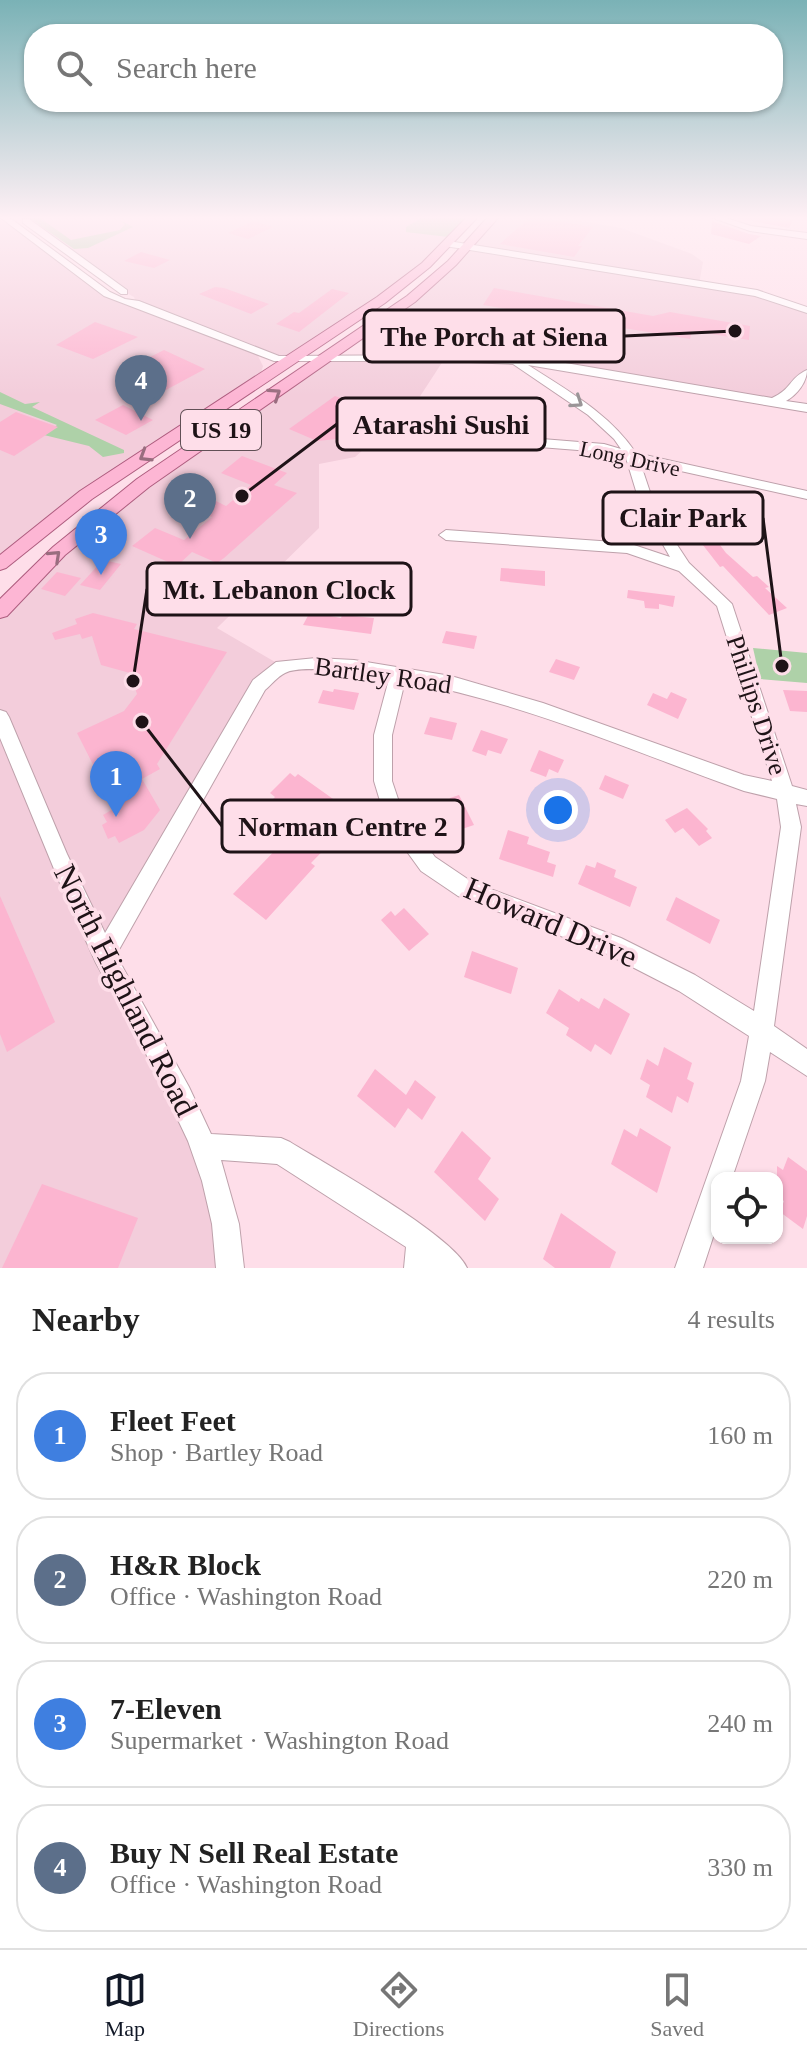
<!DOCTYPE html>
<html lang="en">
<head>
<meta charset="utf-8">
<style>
  :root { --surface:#fff; --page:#f6f6f6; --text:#222; --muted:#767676; --line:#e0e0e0; --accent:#111827 }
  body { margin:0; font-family:"Times New Roman",serif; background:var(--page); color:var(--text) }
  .controls { position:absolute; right:24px; bottom:24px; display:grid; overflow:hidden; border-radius:16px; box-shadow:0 2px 6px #0004 }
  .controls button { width:72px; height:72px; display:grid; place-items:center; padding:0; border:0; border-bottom:2px solid var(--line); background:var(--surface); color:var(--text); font:40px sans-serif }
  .you { position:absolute; left:558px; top:810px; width:28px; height:28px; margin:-20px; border:6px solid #fff; border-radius:50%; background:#1a73e8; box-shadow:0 0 0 12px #1a73e833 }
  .badge { display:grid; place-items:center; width:52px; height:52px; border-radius:50%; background:var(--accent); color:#fff; font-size:26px; font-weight:700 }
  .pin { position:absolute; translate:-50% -66px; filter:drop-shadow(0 2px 4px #0008) }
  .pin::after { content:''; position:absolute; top:42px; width:28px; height:24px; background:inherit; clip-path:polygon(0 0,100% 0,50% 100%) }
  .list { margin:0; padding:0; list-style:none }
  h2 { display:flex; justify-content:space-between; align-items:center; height:104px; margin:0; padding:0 32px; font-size:34px }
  h2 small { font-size:26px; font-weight:400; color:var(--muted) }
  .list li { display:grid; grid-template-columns:52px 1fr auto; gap:24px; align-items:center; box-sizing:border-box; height:128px; margin:0 16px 16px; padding:0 16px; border:2px solid var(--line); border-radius:32px }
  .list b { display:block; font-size:30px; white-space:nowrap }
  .list p { margin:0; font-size:26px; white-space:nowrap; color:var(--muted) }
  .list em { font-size:26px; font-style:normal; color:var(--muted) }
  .icon { flex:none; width:44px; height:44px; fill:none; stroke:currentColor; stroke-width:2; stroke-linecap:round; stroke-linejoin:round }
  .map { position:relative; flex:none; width:807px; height:1268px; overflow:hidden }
  .search { position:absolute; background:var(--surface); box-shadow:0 2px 6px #0004; left:24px; right:24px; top:24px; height:88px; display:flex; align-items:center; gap:20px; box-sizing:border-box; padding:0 28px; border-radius:32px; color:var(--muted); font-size:30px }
  .sheet { height:680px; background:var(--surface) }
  nav { display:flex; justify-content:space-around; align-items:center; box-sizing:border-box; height:112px; border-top:2px solid var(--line); background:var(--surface); font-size:22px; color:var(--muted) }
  nav a { display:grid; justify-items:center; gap:4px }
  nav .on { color:var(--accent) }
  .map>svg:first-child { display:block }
  .built { fill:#f3cddb }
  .green { fill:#aed1a8 }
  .building { fill:#fcb5d0 }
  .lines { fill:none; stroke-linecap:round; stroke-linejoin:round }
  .minor-casing { stroke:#bea1ab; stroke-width:2 }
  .major-casing { stroke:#ae5d7f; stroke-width:2 }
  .minor { fill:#fff; fill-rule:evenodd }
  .major { fill:#fdb6d4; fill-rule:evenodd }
  .oneway { stroke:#996d7f }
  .oneway2 { stroke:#9a9597 }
  .labels { text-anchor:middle; stroke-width:7; stroke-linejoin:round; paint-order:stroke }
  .far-street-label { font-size:22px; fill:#1e1317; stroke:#fedee9 }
  .shield { fill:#fedee9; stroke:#615056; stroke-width:2 }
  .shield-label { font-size:24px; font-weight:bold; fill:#1e1317 }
  .street-label { font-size:26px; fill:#1e1317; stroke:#fedee9 }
  .near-street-label { font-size:32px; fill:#1e1317; stroke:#fedee9 }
  .leader { fill:none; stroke:#1e1317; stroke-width:3 }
  .callout-dot { fill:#1e1317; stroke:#fedee9; stroke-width:3 }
  .callout { fill:#fedee9; stroke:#1e1317; stroke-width:3 }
  .callout-label { font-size:28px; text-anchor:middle; font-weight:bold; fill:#1e1317 }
</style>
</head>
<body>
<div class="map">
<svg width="807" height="1268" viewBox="0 0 807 1268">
  <rect width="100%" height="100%" fill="#fedee9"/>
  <g class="built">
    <path d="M0 218H5L117 299 136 302 134 297 114 286 22 218H472L443 249 293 360 256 352 263 366 258 383 0 564Z"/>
    <path d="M493 218H564L621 228 692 254 703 262 699 284 749 292 807 310V373L774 402 597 370 445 358 415 404 355 457 319 464V528L217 628 282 666 259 685 104 955 205 1146 230 1268H0V611L59 551 324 360 399 357 365 347 360 336 411 299Z"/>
  </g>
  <g class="green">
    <path d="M29 218H40L71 240 120 230 125 224 116 218 133 227 88 248 74 249Z"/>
    <path d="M421 218H468L448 237 406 232V227Z"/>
    <path d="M0 392 25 404 40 402 32 407 124 450V453L103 457 89 446 44 435 57 425 0 404Z"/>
    <path d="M753 648 807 653V683L760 679Z"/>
  </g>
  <g class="building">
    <path d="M529 218H540L593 227 578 246H582L574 257 500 244Z"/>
    <path d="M736 218H784L793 220 789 228Z"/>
    <path d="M253 221 273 227 248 239 228 233Z"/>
    <path d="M712 221 749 234 761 236 749 244 711 234Z"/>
    <path d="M141 252 170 260 154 268 124 261Z"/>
    <path d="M215 287 224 288 269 304 251 314 199 294Z"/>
    <path d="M494 288 653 316 670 312 750 326 749 340 692 331 690 339 483 305Z"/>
    <path d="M332 289 349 293 299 332 276 324 294 312 299 313Z"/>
    <path d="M95 322 138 337 93 359 56 345Z"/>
    <path d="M164 350 205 369 164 391 122 371Z"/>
    <path d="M335 396 374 410 337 439 317 441 289 429Z"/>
    <path d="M123 405 153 420 126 435 95 420Z"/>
    <path d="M16 412 58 427 14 456 0 450V422Z"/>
    <path d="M242 456 287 473 274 485 297 493 224 558 217 563 192 552 177 566 132 546 155 528 184 540 212 517 202 513 216 501 226 506 251 485 221 473Z"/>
    <path d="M708 529 726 553 753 577 757 576 769 587 765 588 787 608 769 615 723 566 720 567 692 531Z"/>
    <path d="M103 560 121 564 100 590 80 585Z"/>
    <path d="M501 568 545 571V586L500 581Z"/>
    <path d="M57 572 81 578 65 596 41 589Z"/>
    <path d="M628 590 675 596 673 607 659 604V609L645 608 644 601 627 598Z"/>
    <path d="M310 612 341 618 342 615 374 618 371 634 303 625Z"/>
    <path d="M93 613 137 624 134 629 227 652 157 764 160 769 142 779 160 810 144 830 119 843 115 836 108 839 102 825 107 822 103 815 115 808 77 733 124 711 137 694 130 673 101 665 92 636 82 639 80 634 55 640 52 633 77 624 75 619Z"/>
    <path d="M446 631 477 636 474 649 442 643Z"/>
    <path d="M556 659 580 667 574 680 549 672Z"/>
    <path d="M334 689 359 693 354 710 318 703 323 690 333 692Z"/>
    <path d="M783 690 807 691V712L790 711Z"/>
    <path d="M671 692 687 699 678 719 647 705 653 693 667 699Z"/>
    <path d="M430 717 457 723 452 740 424 734Z"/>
    <path d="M481 730 508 739 501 754 488 750 486 756 472 751Z"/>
    <path d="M539 750 564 760 558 773 549 769 546 777 530 771Z"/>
    <path d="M290 773 295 777 298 774 357 816 311 863 315 866 266 920 233 894 283 842 288 846 308 825 272 800 275 797 270 793Z"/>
    <path d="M605 775 629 785 623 799 599 789Z"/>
    <path d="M459 795 474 825 462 829 459 824 450 827 443 813 450 798Z"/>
    <path d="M687 808 708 829 706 831 712 838 699 846 683 828 675 833 665 820Z"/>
    <path d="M508 830 529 837 527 844 550 852 547 862 556 865 553 877 499 859Z"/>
    <path d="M597 862 616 870 614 877 637 887 630 907 578 884 586 865 595 868Z"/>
    <path d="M0 896 55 1022 7 1052 0 1034Z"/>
    <path d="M676 897 720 920 710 944 666 920Z"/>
    <path d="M404 908 429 934 409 951 381 920 391 911 395 916Z"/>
    <path d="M472 951 518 968 511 994 464 977Z"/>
    <path d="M559 989 579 1002 581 998 599 1009 604 998 630 1014 611 1055 595 1044 591 1052 566 1035 569 1028 546 1013Z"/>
    <path d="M664 1047 692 1063 687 1079 694 1083 688 1103 677 1096 672 1113 646 1097 650 1085 640 1079 647 1059 658 1066Z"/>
    <path d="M375 1069 406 1095 415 1080 436 1097 422 1120 408 1108 395 1128 357 1096Z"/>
    <path d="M640 1128 671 1147 657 1193 611 1164 624 1129 637 1137Z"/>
    <path d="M462 1131 491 1158 478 1179 499 1199 485 1221 434 1172Z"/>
    <path d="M788 1157 807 1171V1216L803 1229 780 1212 784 1201 777 1196V1166L783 1170Z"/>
    <path d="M42 1184 138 1218 118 1268H2Z"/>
    <path d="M561 1213 616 1252 610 1268H555L543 1259Z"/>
  </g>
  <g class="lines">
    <defs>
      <g id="minor">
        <path d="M1 218H10L110 292 125 299 139 301 279 356 445 355 542 359 772 398C792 389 789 378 807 370 807 382 797 395 786 401L807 404V412L528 365C568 391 609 413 636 453L807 491V499L640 462 654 504 668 531 689 563 732 604 792 786 807 790V806L796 804 801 827 774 1026 807 1049V1076L770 1052 765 1081 732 1178H717V1225L703 1268H675L741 1081 749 1036 679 991 607 954 458 896 421 871 387 824 374 781V735L389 679C367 675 305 663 285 673 278 676 271 685 265 690L116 955 189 1087 211 1134 281 1138 290 1142C326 1164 454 1236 467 1268H404L406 1247 277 1164 221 1160 239 1224 244 1268H216L212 1224 202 1181 188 1141 151 1063 96 963 59 881 0 738V710L6 712 9 717 67 854 105 933 253 680 276 662 316 658 354 660 451 676 543 703 744 775 772 781 717 606 679 571 627 553 446 540 439 535 446 530 628 543 670 557 640 504 626 458 603 452 403 436 397 432 403 428 604 444 621 449 614 439 588 415 513 364 445 361H274L104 296ZM405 681C523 702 632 751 744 791L777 799 781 827 754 1011 695 975 621 938 472 882 435 857 403 814 392 781V735Z"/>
        <path d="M713 218H726L751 226 807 233V239L750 231Z"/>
        <path d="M23 219H29L127 290V294H121L23 223Z"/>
        <path d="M448 241 757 290 807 307V313L755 296 445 246 444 244Z"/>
      </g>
      <g id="major">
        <path d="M466 218H477L430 267 385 303 92 499 6 568 0 570V555L80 491 377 297 422 263Z"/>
        <path d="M487 218H498L456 265 415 302 149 487 65 555 7 616 0 618V599L53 547 137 479 407 296 448 261Z"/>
      </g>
    </defs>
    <use href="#minor" class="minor-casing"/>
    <use href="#major" class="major-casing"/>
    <use href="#minor" class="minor"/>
    <use href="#major" class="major"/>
  </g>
  <defs><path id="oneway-chevron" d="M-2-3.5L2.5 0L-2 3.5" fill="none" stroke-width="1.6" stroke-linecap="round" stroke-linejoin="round" transform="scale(2)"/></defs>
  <g class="oneway">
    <use href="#oneway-chevron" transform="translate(275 394) rotate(-34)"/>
    <use href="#oneway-chevron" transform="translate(145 456) rotate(148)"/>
    <use href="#oneway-chevron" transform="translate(55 556) rotate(-43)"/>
  </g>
  <use class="oneway2" href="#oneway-chevron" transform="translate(577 402) rotate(34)"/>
  <linearGradient id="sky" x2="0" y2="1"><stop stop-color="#7ab2b6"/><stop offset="0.55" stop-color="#fff0f5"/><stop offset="1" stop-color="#fff0f5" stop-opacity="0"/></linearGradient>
  <rect width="807" height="396" fill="url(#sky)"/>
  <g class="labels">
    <g class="far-street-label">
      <text transform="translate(630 458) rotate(12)" y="8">Long Drive</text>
    </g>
    <rect class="shield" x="181" y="410" width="80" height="40" rx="6"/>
    <g class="shield-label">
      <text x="221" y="438">US 19</text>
    </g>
    <g class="street-label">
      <text transform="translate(383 675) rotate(8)" y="9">Bartley Road</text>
      <text transform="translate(757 705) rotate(72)" y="9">Phillips Drive</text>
    </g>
    <g class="near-street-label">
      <text transform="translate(551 922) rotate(23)" y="11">Howard Drive</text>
      <text transform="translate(126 990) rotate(63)" y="11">North Highland Road</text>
    </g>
  </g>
  <path class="leader" d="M735 331L624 336M242 496L337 424M782 666L763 518M133 681L147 589M142 722L222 826"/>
  <g class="callout-dot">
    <circle cx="735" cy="331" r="8"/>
    <circle cx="242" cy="496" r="8"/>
    <circle cx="782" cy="666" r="8"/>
    <circle cx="133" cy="681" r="8"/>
    <circle cx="142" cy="722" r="8"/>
  </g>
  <g class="callout">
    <rect x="364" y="310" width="260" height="52" rx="8"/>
    <rect x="337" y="398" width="208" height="52" rx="8"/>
    <rect x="603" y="492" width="160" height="52" rx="8"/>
    <rect x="147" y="563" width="264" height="52" rx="8"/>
    <rect x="222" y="800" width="241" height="52" rx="8"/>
  </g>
  <g class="callout-label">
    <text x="494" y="346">The Porch at Siena</text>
    <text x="441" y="434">Atarashi Sushi</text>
    <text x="683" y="527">Clair Park</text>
    <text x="279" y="599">Mt. Lebanon Clock</text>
    <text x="343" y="836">Norman Centre 2</text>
  </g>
</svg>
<div class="controls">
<button><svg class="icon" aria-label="locate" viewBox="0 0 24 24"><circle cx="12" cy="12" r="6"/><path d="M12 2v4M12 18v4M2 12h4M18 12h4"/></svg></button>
</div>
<div class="you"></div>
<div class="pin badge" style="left:116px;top:817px;background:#3f7fe0">1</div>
<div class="pin badge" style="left:190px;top:539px;background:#5c6f8a">2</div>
<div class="pin badge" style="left:101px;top:575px;background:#3f7fe0">3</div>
<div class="pin badge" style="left:141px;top:421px;background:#5c6f8a">4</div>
<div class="search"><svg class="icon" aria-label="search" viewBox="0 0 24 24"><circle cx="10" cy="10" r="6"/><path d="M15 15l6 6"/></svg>Search here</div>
</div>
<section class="sheet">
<h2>Nearby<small>4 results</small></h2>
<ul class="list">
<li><span class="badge" style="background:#3f7fe0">1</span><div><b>Fleet Feet</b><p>Shop · Bartley Road</p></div><em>160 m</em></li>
<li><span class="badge" style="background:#5c6f8a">2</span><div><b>H&amp;R Block</b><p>Office · Washington Road</p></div><em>220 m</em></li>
<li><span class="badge" style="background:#3f7fe0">3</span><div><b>7-Eleven</b><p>Supermarket · Washington Road</p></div><em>240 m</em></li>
<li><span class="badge" style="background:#5c6f8a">4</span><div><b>Buy N Sell Real Estate</b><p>Office · Washington Road</p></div><em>330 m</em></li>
</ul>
</section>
<nav>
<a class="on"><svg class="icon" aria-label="map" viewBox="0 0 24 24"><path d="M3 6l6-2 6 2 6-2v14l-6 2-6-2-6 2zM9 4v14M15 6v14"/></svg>Map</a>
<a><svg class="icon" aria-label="directions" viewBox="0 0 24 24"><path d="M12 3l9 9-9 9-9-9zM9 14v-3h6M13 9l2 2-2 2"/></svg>Directions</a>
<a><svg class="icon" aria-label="saved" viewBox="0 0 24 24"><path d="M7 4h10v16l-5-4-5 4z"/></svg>Saved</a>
</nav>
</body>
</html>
